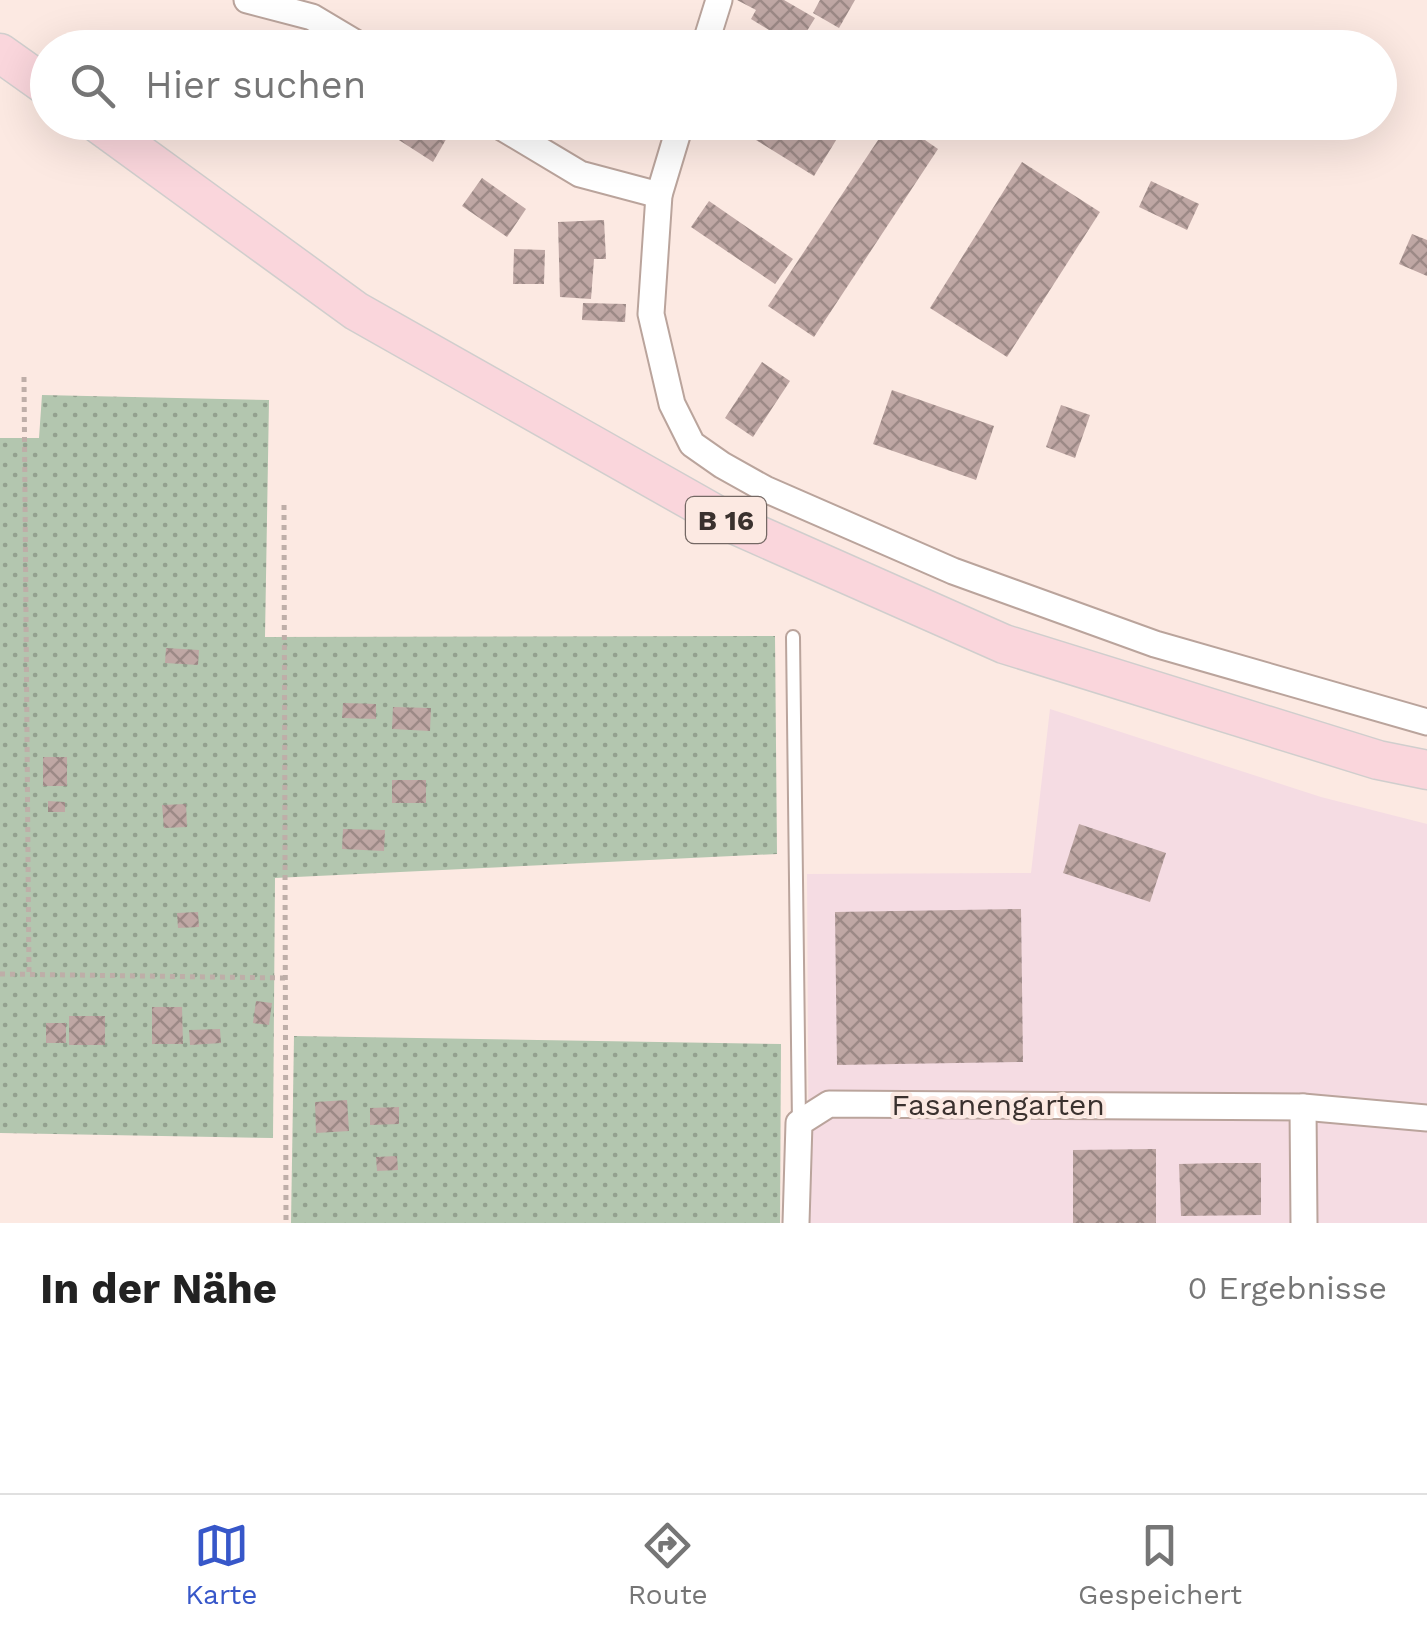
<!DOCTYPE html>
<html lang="de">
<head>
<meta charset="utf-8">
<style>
  :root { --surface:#fff; --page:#f2f2f2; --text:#222; --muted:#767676; --line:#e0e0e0; --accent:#3757c9 }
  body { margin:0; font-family:"Work Sans",sans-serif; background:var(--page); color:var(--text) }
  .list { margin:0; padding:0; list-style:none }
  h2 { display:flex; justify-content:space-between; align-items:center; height:130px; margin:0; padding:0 40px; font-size:42px }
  h2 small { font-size:32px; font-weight:400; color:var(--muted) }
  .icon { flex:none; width:55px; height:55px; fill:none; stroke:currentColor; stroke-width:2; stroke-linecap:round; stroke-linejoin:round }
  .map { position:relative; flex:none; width:1427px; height:1223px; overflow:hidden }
  .search { position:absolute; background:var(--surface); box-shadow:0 10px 40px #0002; left:30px; right:30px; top:30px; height:110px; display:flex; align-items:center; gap:25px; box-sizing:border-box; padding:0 35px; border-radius:55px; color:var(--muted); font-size:38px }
  .sheet { height:270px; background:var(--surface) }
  nav { display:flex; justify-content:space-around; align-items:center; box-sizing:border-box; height:140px; border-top:2px solid var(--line); background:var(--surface); font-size:28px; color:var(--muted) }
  nav a { display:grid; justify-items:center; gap:5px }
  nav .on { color:var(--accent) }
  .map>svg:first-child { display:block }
  .commercial { fill:#f5dce3 }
  .grass { fill:url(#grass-dots) }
  .building { fill:url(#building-cross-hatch) }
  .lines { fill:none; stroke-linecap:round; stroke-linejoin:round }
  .service-casing { stroke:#baa49c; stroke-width:16 }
  .minor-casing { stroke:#baa49c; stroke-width:29 }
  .primary-casing { stroke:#d0cecd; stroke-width:41 }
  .path { stroke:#beaea8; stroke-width:5; stroke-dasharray:5 5; stroke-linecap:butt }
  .service { stroke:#fff; stroke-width:12 }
  .minor { stroke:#fff; stroke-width:25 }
  .primary { stroke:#fad6dc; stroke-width:38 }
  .labels { text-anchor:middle; stroke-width:8; stroke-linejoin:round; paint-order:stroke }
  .shield { fill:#fce9e2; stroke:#746864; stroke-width:2.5 }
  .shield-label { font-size:28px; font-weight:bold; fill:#3a312e }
  .street-label { font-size:30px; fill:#3a312e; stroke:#fce9e2 }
</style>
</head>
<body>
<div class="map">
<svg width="1427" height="1223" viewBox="0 0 1427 1223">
  <defs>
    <pattern id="grass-dots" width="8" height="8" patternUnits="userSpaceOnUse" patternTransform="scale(2.5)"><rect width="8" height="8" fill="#b3c6af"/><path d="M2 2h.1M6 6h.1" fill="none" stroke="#93a18f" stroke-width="1.8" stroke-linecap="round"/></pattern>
    <pattern id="building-cross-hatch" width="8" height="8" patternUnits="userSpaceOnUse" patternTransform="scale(2.5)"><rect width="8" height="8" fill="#bfa7a4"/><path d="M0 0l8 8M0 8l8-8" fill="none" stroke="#9c8986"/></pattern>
  </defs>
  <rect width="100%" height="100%" fill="#fce9e2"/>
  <path class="commercial" d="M1050 709 1321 797 1427 824V1223H809L807 874 1031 873Z"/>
  <g class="grass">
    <path d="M42 395 269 400 265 637 775 636 777 854 275 878 273 1138 0 1133V438H39Z"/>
    <path d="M294 1036 781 1044 780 1223H291Z"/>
  </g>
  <g class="building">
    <path d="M737 0H784L815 18 797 47 751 19 756 10Z"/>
    <path d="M820 0H855L839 28 813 13Z"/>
    <path d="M809 38 824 48H803Z"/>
    <path d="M304 122H329L324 136 302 127Z"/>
    <path d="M371 122H456L433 162Z"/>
    <path d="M737 122H815L838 137 814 176 735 127Z"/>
    <path d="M890 122H899L938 149 814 337 768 306Z"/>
    <path d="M1022 162 1100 212 1007 357 930 308Z"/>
    <path d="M482 178 526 209 507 237 462 206Z"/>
    <path d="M1151 181 1199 204 1187 230 1139 207Z"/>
    <path d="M709 201 793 259 775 284 691 227Z"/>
    <path d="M604 220 606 259H594L591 299 560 297 558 222Z"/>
    <path d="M1412 234 1427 240V276L1399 264Z"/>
    <path d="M514 249 545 250 544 284H513Z"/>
    <path d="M583 303 626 304 625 322 582 320Z"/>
    <path d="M762 362 790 381 753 437 725 418Z"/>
    <path d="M892 390 994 426 976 480 873 444Z"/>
    <path d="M1061 405 1090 415 1075 458 1046 447Z"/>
    <path d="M166 648 199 650 198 665 165 663Z"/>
    <path d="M343 703 376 704V719L342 718Z"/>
    <path d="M393 707 431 708 430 731 392 729Z"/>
    <rect x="43" y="757" width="24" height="29"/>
    <rect x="392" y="780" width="34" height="23"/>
    <path d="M48 801 65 802V812H48Z"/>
    <path d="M186 804 187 827 164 828 162 805Z"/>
    <path d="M1079 824 1166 853 1150 902 1063 873Z"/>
    <path d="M343 829 385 830 384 851 342 849Z"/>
    <path d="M1021 909 1023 1062 837 1065 835 912Z"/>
    <path d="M198 912 199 927 178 928 177 913Z"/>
    <path d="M256 1001 272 1003 269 1025 253 1023Z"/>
    <path d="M152 1007H182L183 1044H152Z"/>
    <rect x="69" y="1016" width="36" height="29"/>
    <rect x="46" y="1023" width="20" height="20"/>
    <path d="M220 1029 221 1043 190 1045 189 1030Z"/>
    <path d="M347 1100 349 1131 316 1133 315 1102Z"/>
    <path d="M399 1107V1124L370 1125V1108Z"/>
    <path d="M1156 1149V1223H1073V1150Z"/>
    <path d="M397 1156 398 1170 377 1171 376 1157Z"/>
    <path d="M1222 1163H1261V1215L1181 1216 1179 1164Z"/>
  </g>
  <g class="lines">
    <defs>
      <path id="service" d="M793 637 799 1123"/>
      <g id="minor">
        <path d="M247 0 312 17 364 48"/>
        <path d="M704 48 719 0"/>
        <path d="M493 122 580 174 659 195"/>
        <path d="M681 122 659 195 651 314 672 404 692 444 722 465 765 489 953 571 1155 644 1427 722"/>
        <path d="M1303 1107 1304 1223"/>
        <path d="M796 1223 799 1123 829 1104 1303 1107 1427 1118"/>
      </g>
      <g id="primary">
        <path d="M0 53 48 87"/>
        <path d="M96 122 356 311 731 523 1004 644 1378 760 1427 770"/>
      </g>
    </defs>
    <use href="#service" class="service-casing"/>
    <use href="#minor" class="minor-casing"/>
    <use href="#primary" class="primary-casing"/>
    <g class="path">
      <path d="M24 377 29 975"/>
      <path d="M284 505 286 1223"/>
      <path d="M0 974 285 978"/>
    </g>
    <use href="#service" class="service"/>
    <use href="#minor" class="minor"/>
    <use href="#primary" class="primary"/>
  </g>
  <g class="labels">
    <rect class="shield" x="686" y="497" width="80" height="46" rx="8"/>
    <g class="shield-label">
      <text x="726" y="530">B 16</text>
    </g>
    <g class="street-label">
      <text x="998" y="1115">Fasanengarten</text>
    </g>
  </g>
</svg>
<div class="search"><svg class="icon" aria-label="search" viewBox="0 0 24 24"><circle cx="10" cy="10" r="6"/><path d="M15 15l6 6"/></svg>Hier suchen</div>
</div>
<section class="sheet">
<h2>In der Nähe<small>0 Ergebnisse</small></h2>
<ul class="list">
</ul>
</section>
<nav>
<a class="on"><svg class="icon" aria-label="map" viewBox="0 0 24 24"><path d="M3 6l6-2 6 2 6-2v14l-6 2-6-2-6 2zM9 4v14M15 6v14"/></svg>Karte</a>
<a><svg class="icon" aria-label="directions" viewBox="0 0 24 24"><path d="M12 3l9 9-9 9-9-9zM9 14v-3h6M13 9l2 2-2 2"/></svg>Route</a>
<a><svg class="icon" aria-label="saved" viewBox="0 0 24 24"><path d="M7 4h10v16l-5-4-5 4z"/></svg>Gespeichert</a>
</nav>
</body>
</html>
